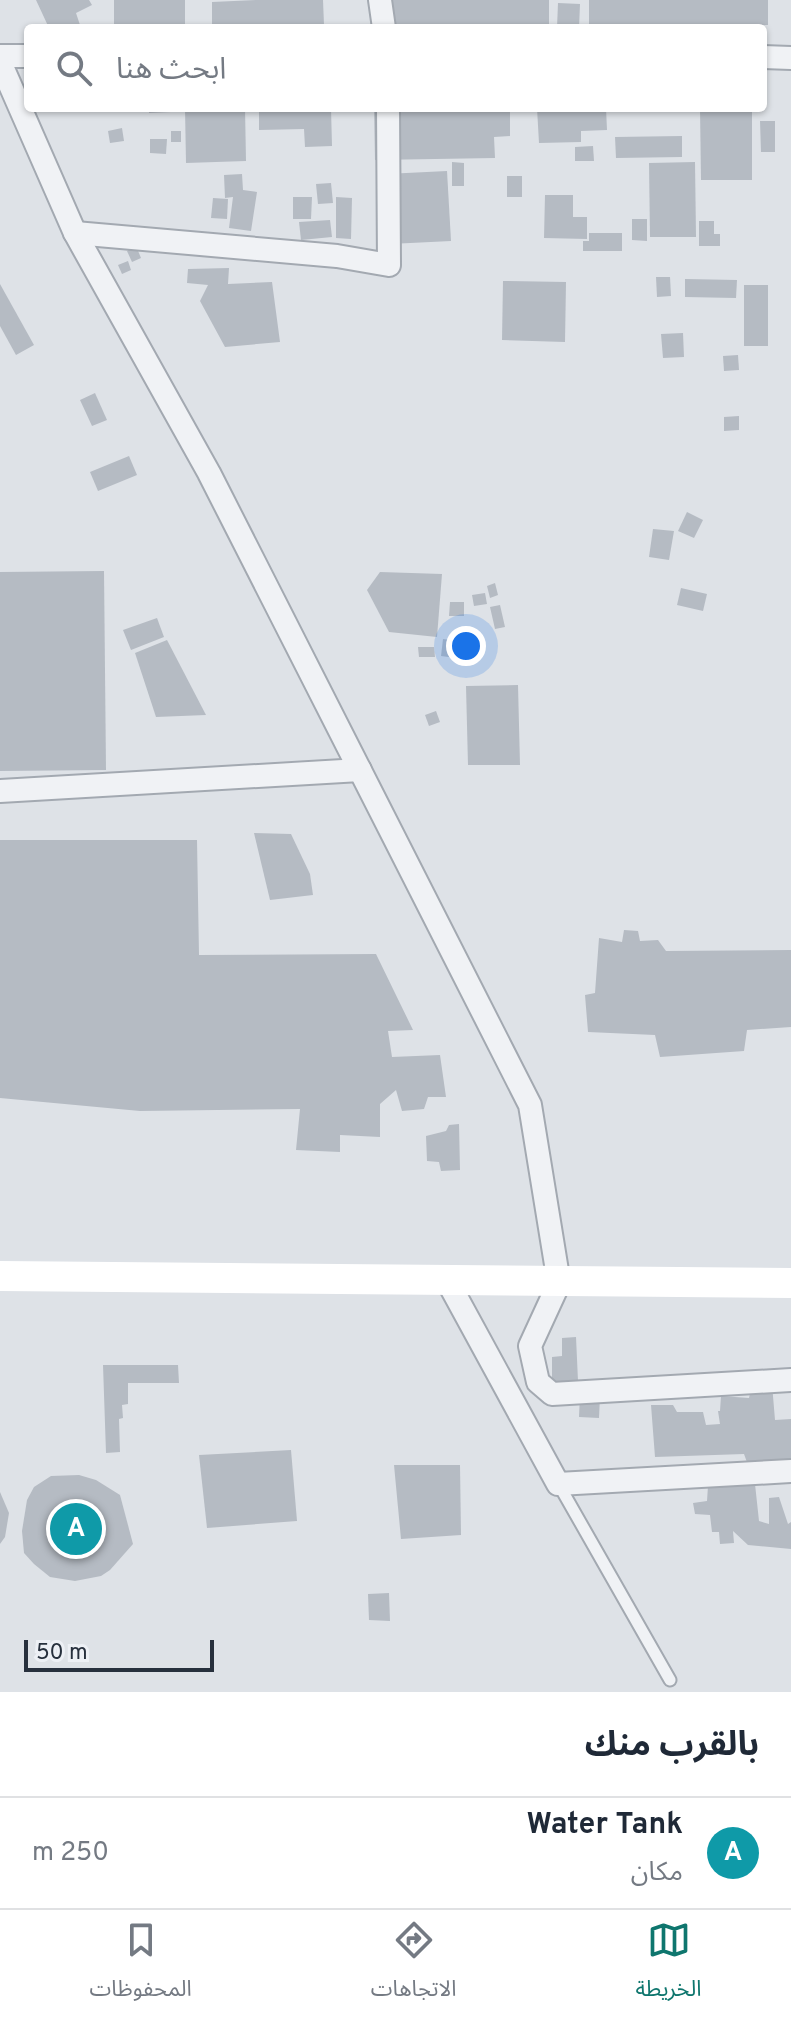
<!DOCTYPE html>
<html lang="ar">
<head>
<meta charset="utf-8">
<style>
  :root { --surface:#fff; --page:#f6f6f7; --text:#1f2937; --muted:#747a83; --line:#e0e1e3; --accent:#0f766e }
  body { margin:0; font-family:Overpass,"Noto Sans Arabic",sans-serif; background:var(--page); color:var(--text); direction:rtl }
  .scale { position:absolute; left:24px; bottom:20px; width:190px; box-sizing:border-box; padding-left:8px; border:4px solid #27303d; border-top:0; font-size:22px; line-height:28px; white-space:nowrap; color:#27303d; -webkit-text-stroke:6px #edf0f5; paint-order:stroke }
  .you { position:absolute; left:466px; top:646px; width:28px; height:28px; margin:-20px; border:6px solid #fff; border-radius:50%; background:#1a73e8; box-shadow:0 0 0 12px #1a73e833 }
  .badge { display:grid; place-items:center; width:52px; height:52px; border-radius:50%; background:var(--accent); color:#fff; font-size:26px; font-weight:700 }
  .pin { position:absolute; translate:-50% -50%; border:4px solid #fff; box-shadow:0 2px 8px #0006 }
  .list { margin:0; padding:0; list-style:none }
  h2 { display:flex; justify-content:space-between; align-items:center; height:104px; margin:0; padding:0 32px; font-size:34px }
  h2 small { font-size:26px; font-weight:400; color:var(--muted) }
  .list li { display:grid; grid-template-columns:52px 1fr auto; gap:24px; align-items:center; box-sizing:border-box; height:112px; padding:0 32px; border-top:2px solid var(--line) }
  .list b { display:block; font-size:30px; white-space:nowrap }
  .list p { margin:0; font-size:26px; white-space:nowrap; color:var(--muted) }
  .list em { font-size:26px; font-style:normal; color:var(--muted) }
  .icon { flex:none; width:44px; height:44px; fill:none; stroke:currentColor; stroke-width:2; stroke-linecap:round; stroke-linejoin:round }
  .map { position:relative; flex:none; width:791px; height:1692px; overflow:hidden; direction:ltr }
  .search { position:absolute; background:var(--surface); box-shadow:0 2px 6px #0004; left:24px; right:24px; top:24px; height:88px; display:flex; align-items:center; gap:20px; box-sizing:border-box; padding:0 28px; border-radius:8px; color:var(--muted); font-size:30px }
  .sheet { height:216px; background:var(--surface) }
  nav { display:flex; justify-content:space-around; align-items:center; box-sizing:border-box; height:112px; border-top:2px solid var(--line); background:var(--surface); font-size:22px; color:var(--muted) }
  nav a { display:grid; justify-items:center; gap:4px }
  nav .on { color:var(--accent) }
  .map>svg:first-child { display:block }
  .building { fill:#b5bbc3 }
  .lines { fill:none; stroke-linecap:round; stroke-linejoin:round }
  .lane-casing { stroke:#a3a9b1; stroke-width:15 }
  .street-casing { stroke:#a3a9b1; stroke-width:26 }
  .lane { stroke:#f0f2f5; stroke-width:11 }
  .street { stroke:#f0f2f5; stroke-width:22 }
  .secondary { stroke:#fff; stroke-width:30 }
</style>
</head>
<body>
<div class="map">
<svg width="791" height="1692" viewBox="0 0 791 1692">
  <rect width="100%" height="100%" fill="#dee2e7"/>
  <g class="building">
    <path d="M36 0H89L92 5 76 13 81 28H49Z"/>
    <rect x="114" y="0" width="71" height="28"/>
    <path d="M256 0H323L324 25 212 28V2Z"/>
    <rect x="391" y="0" width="158" height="28"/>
    <rect x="589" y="0" width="179" height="25"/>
    <path d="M558 3 580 4 579 28H557Z"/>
    <path d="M149 108H171V112L149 113Z"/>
    <path d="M185 108H245L246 161 186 163Z"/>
    <path d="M259 108H331L332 146 305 147 304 129 259 130Z"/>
    <path d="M374 108H510V136L494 137 495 158 375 160Z"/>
    <path d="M537 108H606L607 130 581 131V142L539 143Z"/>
    <path d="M700 108H752V180H701Z"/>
    <path d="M760 121H775V152H761Z"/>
    <path d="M122 128 124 141 110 143 108 131Z"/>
    <rect x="171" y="131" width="10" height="11"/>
    <path d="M682 136V157L616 158 615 137Z"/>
    <path d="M150 139H167L166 154 150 153Z"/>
    <path d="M593 146 594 161H575V147Z"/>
    <path d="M452 162 464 163V186H452Z"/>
    <path d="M695 162 696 237H650L649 163Z"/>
    <path d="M447 171 451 241 390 244 386 174Z"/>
    <path d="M242 174 243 190 257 192 251 231 229 228 233 197 225 198 224 175Z"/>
    <rect x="507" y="176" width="15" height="21"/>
    <path d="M331 183 333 203 318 204 316 184Z"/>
    <path d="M545 195H573V217H587V239L544 238Z"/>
    <path d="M293 197H312L311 219H293Z"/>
    <path d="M336 197 352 198 351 239 336 238Z"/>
    <path d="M213 198 228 199 227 219 211 218Z"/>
    <path d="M632 219H647V241L632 240Z"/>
    <path d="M330 220 332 237 301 240 299 222Z"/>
    <path d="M699 221H714V234H720V246H699Z"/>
    <path d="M589 233H622V251H583V241H589Z"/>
    <path d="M136 246 141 258 132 262 127 251Z"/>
    <path d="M128 261 131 270 122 274 118 265Z"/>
    <path d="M229 268 228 284 272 282 280 342 225 347 200 301 208 285 187 283 188 269Z"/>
    <path d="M656 277H670L671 296 657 297Z"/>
    <path d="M685 279 737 280 736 298 685 297Z"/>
    <path d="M503 281 566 282 565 342 502 340Z"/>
    <path d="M0 284 34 345 16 355 0 326Z"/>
    <rect x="744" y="285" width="24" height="61"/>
    <path d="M683 333 684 357 663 358 661 334Z"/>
    <path d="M738 355 739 370 724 371 723 356Z"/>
    <path d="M95 393 107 420 92 426 80 400Z"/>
    <path d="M739 416V430L724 431V417Z"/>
    <path d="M129 456 137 475 98 491 90 472Z"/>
    <path d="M687 512 703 520 694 538 678 531Z"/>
    <path d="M653 529 674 531 669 560 649 557Z"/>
    <path d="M104 571 106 770 0 771V572Z"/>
    <path d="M380 572 442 574 437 637 389 632 367 590Z"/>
    <path d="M495 583 498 595 490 598 487 586Z"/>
    <path d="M681 588 707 594 703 611 677 605Z"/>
    <path d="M485 593 487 604 474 606 472 595Z"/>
    <path d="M450 602H464V616H449Z"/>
    <path d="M500 605 505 627 495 629 490 607Z"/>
    <path d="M157 618 164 637 131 650 123 630Z"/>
    <path d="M443 639 458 641 456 658 441 656Z"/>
    <path d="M167 640 206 715 156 717 135 653Z"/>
    <path d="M418 647H434L435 657H419Z"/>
    <path d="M518 685 520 765H468L466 686Z"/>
    <path d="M436 711 440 722 429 726 425 715Z"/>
    <path d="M254 833 291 834 310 874 313 895 270 900Z"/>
    <path d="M0 840H197L199 955 376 954 413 1030 388 1031 392 1057 440 1055 446 1097H428L424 1109 402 1111 396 1090 380 1104V1137L340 1135V1152L296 1150 300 1109 140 1111 0 1098Z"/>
    <path d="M624 930 638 931 640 941 658 940 666 951 791 950V1027L747 1030 744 1051 660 1057 655 1035 588 1032 585 995 595 993 599 938 622 942Z"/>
    <path d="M459 1124 460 1170 441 1171 439 1162 427 1161 426 1136 446 1131 449 1125Z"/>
    <path d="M576 1337 578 1381 552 1382V1357L562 1356V1338Z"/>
    <path d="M103 1365H178L179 1383H128V1404L122 1405 123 1418 119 1419 120 1452 106 1453Z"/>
    <path d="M772 1384 775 1420 791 1419V1459L748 1465 744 1454 655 1457 651 1405H673L677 1412H703L706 1425 720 1424 718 1411H720L721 1396 749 1398 752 1385Z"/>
    <path d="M580 1395 600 1396 599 1418 579 1417Z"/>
    <path d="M291 1450 297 1521 207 1528 199 1455Z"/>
    <path d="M394 1465H460L461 1535 401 1539Z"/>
    <path d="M79 1475 96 1480 120 1495 133 1544 110 1570 101 1576 75 1581 50 1577 34 1564 24 1553 22 1531 27 1500 34 1487 51 1476Z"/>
    <path d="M755 1484 759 1521 769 1524V1498L779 1497 788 1524 791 1522V1549L748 1545 733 1531 734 1543 720 1544 719 1532H712L710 1515 695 1514 693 1503 707 1501 708 1486Z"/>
    <path d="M0 1492 9 1513 5 1537 0 1544Z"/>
    <path d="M389 1593 390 1621 369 1620 368 1594Z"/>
  </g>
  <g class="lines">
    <defs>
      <path id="lane" d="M559 1485 670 1680"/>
      <g id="street">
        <path d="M380 0 384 28"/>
        <path d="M0 56H28"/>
        <path d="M763 57 791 58"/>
        <path d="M0 62 75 233 209 473 530 1105 559 1283 530 1346 538 1382 552 1394 791 1380"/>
        <path d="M75 233 337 256 389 265 388 108"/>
        <path d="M0 791 360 770"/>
        <path d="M448 1282 558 1484 791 1471"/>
      </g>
    </defs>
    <use href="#lane" class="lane-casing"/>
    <use href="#street" class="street-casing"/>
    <use href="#lane" class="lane"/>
    <use href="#street" class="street"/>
    <path class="secondary" d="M0 1276 791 1283"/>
  </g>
</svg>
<div class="scale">50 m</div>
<div class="you"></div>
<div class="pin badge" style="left:76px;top:1529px;background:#0f9aa8">A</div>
<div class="search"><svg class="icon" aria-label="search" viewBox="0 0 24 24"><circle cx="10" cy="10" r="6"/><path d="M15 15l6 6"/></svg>ابحث هنا</div>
</div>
<section class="sheet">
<h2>بالقرب منك<small></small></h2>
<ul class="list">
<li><span class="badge" style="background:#0f9aa8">A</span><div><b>Water Tank</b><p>مكان</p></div><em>250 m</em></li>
</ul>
</section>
<nav>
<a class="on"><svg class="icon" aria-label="map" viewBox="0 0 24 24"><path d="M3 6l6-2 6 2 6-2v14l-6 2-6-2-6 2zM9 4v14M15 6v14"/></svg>الخريطة</a>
<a><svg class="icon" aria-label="directions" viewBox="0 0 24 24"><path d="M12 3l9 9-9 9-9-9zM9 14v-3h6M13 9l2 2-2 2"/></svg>الاتجاهات</a>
<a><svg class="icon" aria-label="saved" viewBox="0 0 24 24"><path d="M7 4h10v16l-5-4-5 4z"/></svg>المحفوظات</a>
</nav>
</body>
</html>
